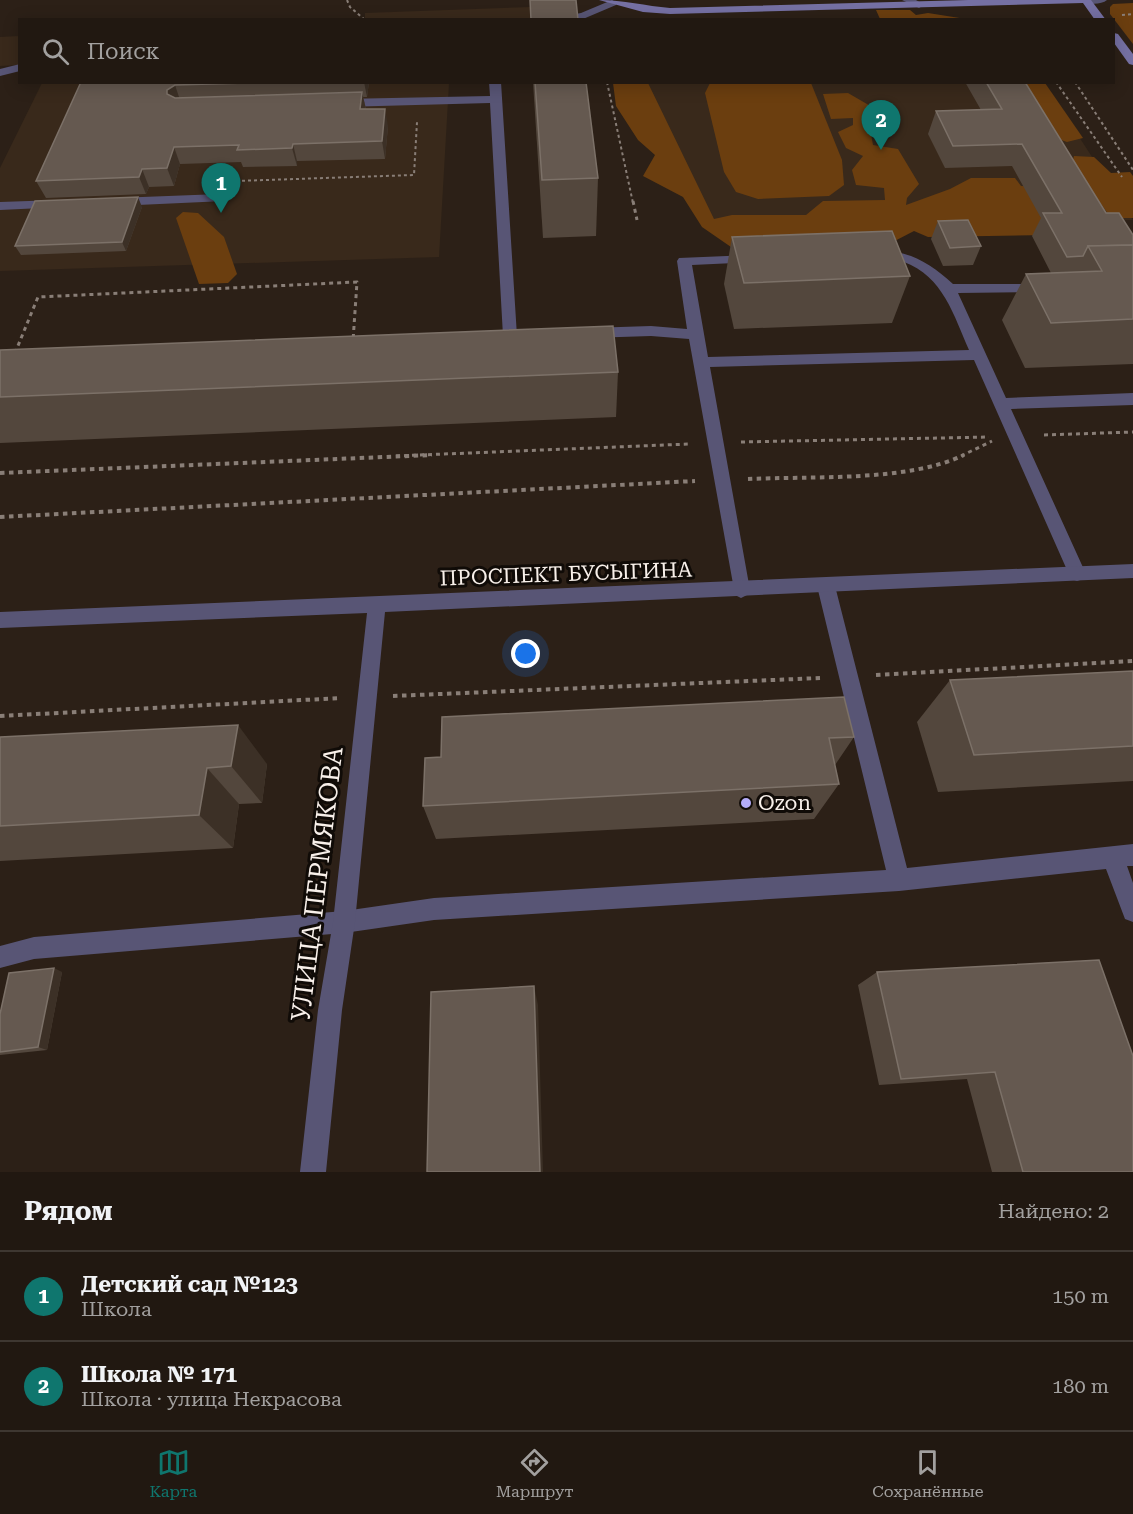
<!DOCTYPE html>
<html lang="ru">
<head>
<meta charset="utf-8">
<style>
  :root { --surface:#211811; --page:#29211a; --text:#f1f3f6; --muted:#a2a09f; --line:#3e3731; --accent:#0f766e }
  body { margin:0; font-family:"Roboto Serif",serif; background:var(--page); color:var(--text) }
  .you { position:absolute; left:526px; top:654px; width:21px; height:21px; margin:-15px; border:4px solid #fff; border-radius:50%; background:#1a73e8; box-shadow:0 0 0 9px #1a73e833 }
  .badge { display:grid; place-items:center; width:39px; height:39px; border-radius:50%; background:var(--accent); color:#fff; font-size:20px; font-weight:700 }
  .pin { position:absolute; translate:-50% -50px; filter:drop-shadow(0 2px 3px #0008) }
  .pin::after { content:''; position:absolute; top:32px; width:21px; height:18px; background:inherit; clip-path:polygon(0 0,100% 0,50% 100%) }
  .list { margin:0; padding:0; list-style:none }
  h2 { display:flex; justify-content:space-between; align-items:center; height:78px; margin:0; padding:0 24px; font-size:26px }
  h2 small { font-size:20px; font-weight:400; color:var(--muted) }
  .list li { display:grid; grid-template-columns:39px 1fr auto; gap:18px; align-items:center; box-sizing:border-box; height:90px; padding:0 24px; border-top:2px solid var(--line) }
  .list b { display:block; font-size:22px; white-space:nowrap }
  .list p { margin:0; font-size:20px; white-space:nowrap; color:var(--muted) }
  .list em { font-size:20px; font-style:normal; color:var(--muted) }
  .icon { flex:none; width:33px; height:33px; fill:none; stroke:currentColor; stroke-width:2; stroke-linecap:round; stroke-linejoin:round }
  .map { position:relative; flex:none; width:1133px; height:1172px; overflow:hidden }
  .search { position:absolute; background:var(--surface); box-shadow:0 3px 15px #0003; left:18px; right:18px; top:18px; height:66px; display:flex; align-items:center; gap:15px; box-sizing:border-box; padding:0 21px; border-radius:0px; color:var(--muted); font-size:22px }
  .sheet { height:258px; background:var(--surface) }
  nav { display:flex; justify-content:space-around; align-items:center; box-sizing:border-box; height:84px; border-top:2px solid var(--line); background:var(--surface); font-size:16px; color:var(--muted) }
  nav a { display:grid; justify-items:center; gap:3px }
  nav .on { color:var(--accent) }
  .map>svg:first-child { display:block }
  .built { fill:#39291b }
  .green { fill:#6b3e0f }
  .lines { fill:none; stroke-linecap:round; stroke-linejoin:round }
  .path-far2 { stroke:#897e77; stroke-width:2; stroke-dasharray:3 3; stroke-linecap:butt }
  .path-far1 { stroke:#897e77; stroke-width:3; stroke-dasharray:4 4; stroke-linecap:butt }
  .path { stroke:#897e77; stroke-width:4; stroke-dasharray:4.5 4.5; stroke-linecap:butt }
  .lane { fill:#585575; fill-rule:evenodd }
  .street { fill:#585575; fill-rule:evenodd }
  .secondary { fill:#7570a3; fill-rule:evenodd }
  .wall { fill:#53473d }
  .shaded-wall { fill:#3c3026 }
  .building { fill:#655950; stroke:#7c7168; stroke-width:1.5 }
  .poi-dot { fill:#b4acf9; stroke:#100b07; stroke-width:2 }
  .labels { text-anchor:middle; stroke-width:6; stroke-linejoin:round; paint-order:stroke }
  .street-label { font-size:21px; fill:#f8f0ea; stroke:#100b07 }
  .poi-label { font-size:21px; fill:#f8f0ea; stroke:#100b07; text-anchor:start }
  .near-street-label { font-size:26px; fill:#f8f0ea; stroke:#100b07 }
</style>
</head>
<body>
<div class="map">
<svg width="1133" height="1172" viewBox="0 0 1133 1172">
  <rect width="100%" height="100%" fill="#2c2017"/>
  <g class="built">
    <path d="M559 6 563 20H365V13Z"/>
    <path d="M19 36V65L0 66V37Z"/>
    <path d="M42 83H449L439 257 0 271V168Z"/>
    <path d="M640 83H1044L1133 220 713 230Z"/>
  </g>
  <g class="green">
    <path d="M1133 3V44L1110 14V7L1113 4Z"/>
    <path d="M876 10H910L916 15 928 13 966 19H852H880Z"/>
    <path d="M613 83H648L714 219 732 215H806L823 201 885 200 884 188 856 185 852 170 863 156 846 148 838 132 853 125V118L831 119 823 94 848 93 879 111 886 125 871 134 873 145 898 149 919 184 907 198 906 205 950 189 971 178H1015L1021 186 1041 187 1048 235 928 237 914 231 885 246 731 247 702 227 683 197 643 176 655 155 638 140 616 106Z"/>
    <path d="M710 83H811L842 160 844 185 829 196 758 199 736 192 724 172 705 93Z"/>
    <path d="M1020 83H1045L1083 138 1067 142 1050 136Z"/>
    <path d="M1074 156 1094 157 1111 173 1130 172 1133 176V218H1111L1072 163Z"/>
    <path d="M183 212 198 213 224 237 237 274 228 283 199 284 176 218Z"/>
  </g>
  <g class="lines">
    <g class="path-far2">
      <path d="M347 0 350 7 365 20"/>
      <path d="M1122 15 1133 14"/>
      <path d="M607 82 633 203"/>
      <path d="M1056 82 1122 177"/>
      <path d="M1075 82 1133 170"/>
      <path d="M236 181 414 175 417 122"/>
    </g>
    <g class="path-far1">
      <path d="M633 201 637 220"/>
      <path d="M15 353 38 297 357 282 353 341"/>
      <path d="M1044 435 1133 432"/>
      <path d="M741 442 989 437"/>
      <path d="M396 456 689 444"/>
      <path d="M961 456 992 441"/>
    </g>
    <g class="path">
      <path d="M0 473 432 455"/>
      <path d="M748 479C811 476 908 482 964 455"/>
      <path d="M0 517 695 481"/>
      <path d="M876 675 1133 661"/>
      <path d="M393 696 820 678"/>
      <path d="M0 716 341 698"/>
    </g>
    <g class="lane">
      <path d="M612 0 617 3 616 5 583 19 545 20 581 13Z"/>
      <path d="M20 64V71L0 76V69Z"/>
      <path d="M489 82H501L517 336 510 341 503 336 490 103 342 107 336 103 342 99 490 96Z"/>
      <path d="M220 194 226 198 225 201 116 206 110 202 116 198Z"/>
      <path d="M58 200 65 204 63 207 0 210V202Z"/>
      <path d="M881 251C911 251 931 264 953 284H1048L1050 287 1043 292 958 293 1006 398 1133 393V405L1011 409 1086 574 1083 579 1077 581 1071 579 974 360 710 367 750 590 747 595 741 598 735 595 689 339 651 336 589 338 582 333 589 328 651 326 687 329 677 261 679 258 751 255 756 256 758 259 756 262 692 265 708 357 969 350C954 316 943 276 904 262 895 259 885 261 876 258L874 255 876 252Z"/>
      <path d="M826 578 832 581 835 586 907 868 1133 844V866H1127L1133 883V922L1125 919 1106 869 899 891 434 920 344 933 34 959 0 968V946L34 937 344 911 434 898 886 870 817 586 820 581Z"/>
    </g>
    <g class="street">
      <path d="M902 0H916L924 5 919 8Z"/>
      <path d="M1081 0H1107C1101 5 1087 5 1081 0Z"/>
      <path d="M1133 564V578L385 612 355 922 342 1010 326 1172H300L318 1010 333 922 367 613 0 628V612Z"/>
    </g>
    <g class="secondary">
      <path d="M599 0C623 0 646 6 670 8L968 0H1091L1106 20H1095L1083 3 670 14 643 12Z"/>
      <path d="M1114 33 1118 34 1133 54V65L1129 64 1114 43Z"/>
    </g>
  </g>
  <g class="wall">
    <path d="M81 82H369L367 97H363L366 109 388 126 385 159 297 161V166L243 167 241 162 180 164 174 186 149 187 146 194 46 198 36 181Z"/>
    <path d="M533 82H586L598 178 596 236 543 238Z"/>
    <path d="M965 82H1025L1106 213 1133 235V364L1025 368 1002 320 1026 274 1051 273 1032 236 1041 218 1012 166 945 168 928 134 936 111 981 110Z"/>
    <path d="M142 207 126 251 21 255 15 246Z"/>
    <path d="M938 221 981 246 973 265 943 266 931 239Z"/>
    <path d="M732 237 910 276 892 323 734 329 724 284Z"/>
    <path d="M0 350 618 372 616 417 0 443Z"/>
    <path d="M1133 671V781L938 792 917 722 950 680Z"/>
    <path d="M0 737 267 764 262 803 239 804 233 848 0 861Z"/>
    <path d="M854 737 835 765 839 784 814 819 436 839 423 806 425 758Z"/>
    <path d="M62 972 47 1050 0 1055V1014Z"/>
    <path d="M877 972 1133 1172H992L967 1079 879 1085 858 985Z"/>
  </g>
  <g class="shaded-wall">
    <path d="M364 82H369L367 97Z"/>
    <path d="M175 85 181 103 167 94V90Z"/>
    <path d="M362 92 366 109H360Z"/>
    <path d="M385 109 388 126 385 159 382 141Z"/>
    <path d="M293 144 297 161V166L292 148Z"/>
    <path d="M174 147 180 164 174 186 167 168Z"/>
    <path d="M142 169 149 187 146 194 139 177Z"/>
    <path d="M138 197 142 207 126 251 122 242Z"/>
    <path d="M238 725 267 764 262 803 231 766Z"/>
    <path d="M207 768 239 804 233 848 199 815Z"/>
    <path d="M54 968 62 972 47 1050 38 1047Z"/>
    <path d="M534 986 538 1005 543 1172H540Z"/>
  </g>
  <g class="building">
    <path d="M530 0H576L578 20H531Z"/>
    <path d="M81 82H279L175 85 167 90V94L175 98 362 92 360 109H385L382 141 293 144 292 148 237 150 239 145 174 147 167 168 142 169 139 177 36 181Z"/>
    <path d="M535 82H586L598 178 542 180Z"/>
    <path d="M986 82H1025L1106 213H1119L1133 235V245L1088 246 1083 256 1067 257 1043 213H1062L1022 144 953 146 936 111 1002 109Z"/>
    <path d="M138 197 122 242 15 246 35 201Z"/>
    <path d="M968 220 981 246 950 248 938 221Z"/>
    <path d="M892 231 910 276 744 283 732 237Z"/>
    <path d="M1133 245V319L1051 323 1026 274 1102 271 1088 246Z"/>
    <path d="M613 326 618 372 0 397V350Z"/>
    <path d="M1133 671V746L974 755 950 680Z"/>
    <path d="M844 697 854 737 829 738 839 784 423 806 425 758 441 757 442 717Z"/>
    <path d="M238 725 231 766 207 768 199 815 0 826V737Z"/>
    <path d="M1099 960 1133 1056V1172H1023L995 1072 901 1079 877 972Z"/>
    <path d="M54 968 38 1047 0 1052V1014L9 973Z"/>
    <path d="M534 986 540 1172H427L431 992Z"/>
  </g>
  <circle class="poi-dot" cx="746" cy="803" r="6"/>
  <g class="labels">
    <g class="street-label">
      <text transform="translate(566 574) rotate(-2)" y="7">ПРОСПЕКТ БУСЫГИНА</text>
    </g>
    <g class="poi-label">
      <text x="758" y="810">Ozon</text>
    </g>
    <g class="near-street-label">
      <text transform="translate(317 884) rotate(-83)" y="9">УЛИЦА ПЕРМЯКОВА</text>
    </g>
  </g>
</svg>
<div class="you"></div>
<div class="pin badge" style="left:221px;top:213px">1</div>
<div class="pin badge" style="left:881px;top:150px">2</div>
<div class="search"><svg class="icon" aria-label="search" viewBox="0 0 24 24"><circle cx="10" cy="10" r="6"/><path d="M15 15l6 6"/></svg>Поиск</div>
</div>
<section class="sheet">
<h2>Рядом<small>Найдено: 2</small></h2>
<ul class="list">
<li><span class="badge">1</span><div><b>Детский сад №123</b><p>Школа</p></div><em>150 m</em></li>
<li><span class="badge">2</span><div><b>Школа № 171</b><p>Школа · улица Некрасова</p></div><em>180 m</em></li>
</ul>
</section>
<nav>
<a class="on"><svg class="icon" aria-label="map" viewBox="0 0 24 24"><path d="M3 6l6-2 6 2 6-2v14l-6 2-6-2-6 2zM9 4v14M15 6v14"/></svg>Карта</a>
<a><svg class="icon" aria-label="directions" viewBox="0 0 24 24"><path d="M12 3l9 9-9 9-9-9zM9 14v-3h6M13 9l2 2-2 2"/></svg>Маршрут</a>
<a><svg class="icon" aria-label="saved" viewBox="0 0 24 24"><path d="M7 4h10v16l-5-4-5 4z"/></svg>Сохранённые</a>
</nav>
</body>
</html>
